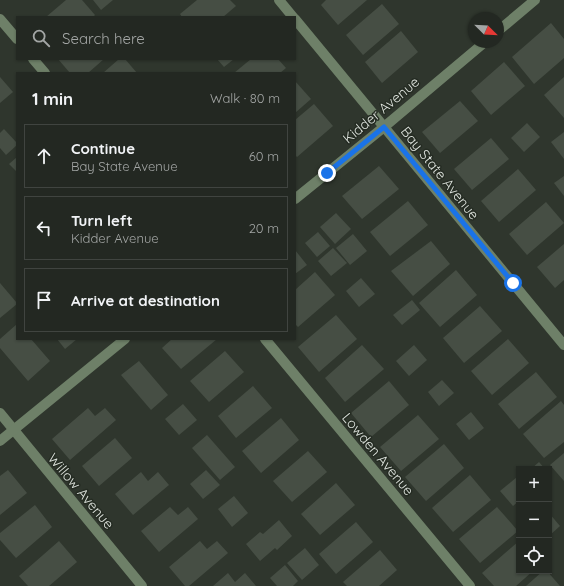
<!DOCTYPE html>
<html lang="en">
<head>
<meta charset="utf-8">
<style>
  :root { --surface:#232822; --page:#2b302a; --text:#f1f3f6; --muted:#a3a6a5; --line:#404440 }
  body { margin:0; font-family:Quicksand,sans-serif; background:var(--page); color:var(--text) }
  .controls { position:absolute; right:12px; bottom:12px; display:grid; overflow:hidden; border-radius:0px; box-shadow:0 1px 3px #0004 }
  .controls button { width:36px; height:36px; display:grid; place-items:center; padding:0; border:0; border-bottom:1px solid var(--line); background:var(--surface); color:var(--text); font:20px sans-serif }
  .compass { position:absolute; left:468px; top:12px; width:36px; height:36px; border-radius:50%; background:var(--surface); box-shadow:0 1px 3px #0004; rotate:114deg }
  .stop { position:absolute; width:12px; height:12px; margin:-9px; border:3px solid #1a73e8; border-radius:50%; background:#fff }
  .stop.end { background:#1a73e8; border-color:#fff; box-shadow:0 1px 4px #0008 }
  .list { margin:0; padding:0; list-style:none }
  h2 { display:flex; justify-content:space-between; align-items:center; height:52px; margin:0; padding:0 16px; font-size:17px }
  h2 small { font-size:13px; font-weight:400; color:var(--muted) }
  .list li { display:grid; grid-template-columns:26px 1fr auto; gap:12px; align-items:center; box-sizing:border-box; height:64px; margin:0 8px 8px; padding:0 8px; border:1px solid var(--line); border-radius:0px }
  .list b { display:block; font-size:15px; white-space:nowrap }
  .list p { margin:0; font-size:13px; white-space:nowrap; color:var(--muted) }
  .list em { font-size:13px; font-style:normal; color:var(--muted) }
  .icon { flex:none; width:22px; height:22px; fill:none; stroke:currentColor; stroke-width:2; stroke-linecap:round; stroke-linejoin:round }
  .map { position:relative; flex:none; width:564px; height:586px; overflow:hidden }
  .search { position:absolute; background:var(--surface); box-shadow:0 1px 3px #0004; left:16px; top:16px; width:280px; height:44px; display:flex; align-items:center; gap:10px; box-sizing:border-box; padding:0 14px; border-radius:0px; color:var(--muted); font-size:15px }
  .panel { position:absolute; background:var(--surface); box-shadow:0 1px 3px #0004; left:16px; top:72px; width:280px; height:268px; border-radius:0px }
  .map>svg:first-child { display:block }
  .building { fill:#464e44 }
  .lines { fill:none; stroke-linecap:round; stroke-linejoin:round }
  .minor { stroke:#6e8068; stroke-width:10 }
  .route { stroke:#1a73e8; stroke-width:5 }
  .labels { text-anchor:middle; stroke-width:3; stroke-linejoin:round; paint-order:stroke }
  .street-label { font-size:14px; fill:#dee3dd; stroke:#252c23 }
</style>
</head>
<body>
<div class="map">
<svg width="564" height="586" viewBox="0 0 564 586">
  <rect width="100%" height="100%" fill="#2f362d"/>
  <g class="building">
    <path d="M66 0H82L95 15 93 17H46Z"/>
    <path d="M93 0H113L101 10Z"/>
    <path d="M197 0H230L236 6 223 17H182L180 14Z"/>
    <path d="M326 0H367L338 25 321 5Z"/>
    <path d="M382 4 399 24 363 55 346 35Z"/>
    <path d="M551 23 564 39V58L534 84 512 57Z"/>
    <path d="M401 31 418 52 382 83 365 62Z"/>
    <path d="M58 59H104L88 73H70Z"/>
    <path d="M119 59H125L137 73H103Z"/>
    <path d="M217 59H234L224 67Z"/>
    <path d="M251 59H278L286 68 280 73H234Z"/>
    <path d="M504 62 525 86 491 115 471 91Z"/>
    <path d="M0 77 13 92 0 103Z"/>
    <path d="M564 77V118L544 95Z"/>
    <path d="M295 81 311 99 295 113Z"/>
    <path d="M460 101 478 121 440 153 422 132Z"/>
    <path d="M314 104 333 126 297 157 295 155V120Z"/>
    <path d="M527 123 540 137 524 152 511 138Z"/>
    <path d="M4 129 17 143V145L6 155 0 148V133Z"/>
    <path d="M564 132V159L551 142Z"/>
    <path d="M491 138 509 159 472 190 454 169Z"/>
    <path d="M17 157V172L9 164Z"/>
    <path d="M379 166 399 189 362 219 342 196Z"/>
    <path d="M518 169 536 190 499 222 481 201Z"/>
    <path d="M564 176V196L554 183Z"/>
    <path d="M408 201 428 225 390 256 370 232Z"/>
    <path d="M546 202 564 223 527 255 509 234Z"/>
    <path d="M336 213 351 229 335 244 320 227Z"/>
    <path d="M318 232 330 246 317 257 305 243Z"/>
    <path d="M353 234 367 251 350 265 336 248Z"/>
    <path d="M431 241 450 264 413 296 391 271Z"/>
    <path d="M564 244V280L555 288 537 267Z"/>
    <path d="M333 248 347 263 331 276 318 261Z"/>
    <path d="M295 250 307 265 295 274Z"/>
    <path d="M456 270 477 295 440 327 419 303Z"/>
    <path d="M315 272 335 295 298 327 295 324V290Z"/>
    <path d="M361 278 375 294 359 307 346 291Z"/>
    <path d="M0 283 17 303V304L0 318Z"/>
    <path d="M412 300 420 310 402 325 393 315Z"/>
    <path d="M480 306 502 331 464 363 443 338Z"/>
    <path d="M336 315 357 339 319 372 298 347Z"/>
    <path d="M17 324V339H31L50 361 28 381 0 348V339Z"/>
    <path d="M57 339H77L65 349Z"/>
    <path d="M172 339H217L181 369 162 348Z"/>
    <path d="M508 339 529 363 492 395 471 371Z"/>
    <path d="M362 345 384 369 345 402 325 378Z"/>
    <path d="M414 345 427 360 409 376 396 361Z"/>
    <path d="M225 351 244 372 209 402 190 381Z"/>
    <path d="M139 361 168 395 151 410 121 375Z"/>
    <path d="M536 372 557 397 519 429 498 404Z"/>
    <path d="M442 380 454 393 439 406 428 392Z"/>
    <path d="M389 381 409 405 371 437 351 413Z"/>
    <path d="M253 386 272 408 236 438 218 416Z"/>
    <path d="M561 401 564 405V442L544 458 523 434Z"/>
    <path d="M183 404 197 420 179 435 165 419Z"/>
    <path d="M88 408 95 416 105 408 116 420 70 460 52 439Z"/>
    <path d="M471 412 484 428 469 440 456 424Z"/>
    <path d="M418 415 439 439 401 471 380 447Z"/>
    <path d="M281 418 299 440 261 473 242 451Z"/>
    <path d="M207 435 235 467 220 480 192 448Z"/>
    <path d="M115 438 132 458 99 486 82 466Z"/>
    <path d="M444 444 464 468 426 501 405 477Z"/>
    <path d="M308 451 327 472 292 502 273 481Z"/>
    <path d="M564 453V481L550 465Z"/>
    <path d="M539 462 545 469H531Z"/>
    <path d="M8 470 27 493 0 515V476Z"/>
    <path d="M206 470 220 485 203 499 190 484Z"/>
    <path d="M141 472 148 481 158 472 169 485 133 515 115 494Z"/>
    <path d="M470 475 491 500 453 532 432 508Z"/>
    <path d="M517 477 519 480V501L513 506 500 491Z"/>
    <path d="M336 483 355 505 320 535 301 514Z"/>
    <path d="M234 496 248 513 232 527 218 509Z"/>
    <path d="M35 505 52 527 16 558 0 540V533Z"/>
    <path d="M170 507 178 515 188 507 198 519 159 552 141 531Z"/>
    <path d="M497 507 518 531 480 563 459 539Z"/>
    <path d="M549 513 560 526 549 536Z"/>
    <path d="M279 520 292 536 277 550 275 548 260 561 246 544 260 532 263 534Z"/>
    <path d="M356 522 373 542 336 574 319 554Z"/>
    <path d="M59 541 77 562 49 586H28L19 576Z"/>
    <path d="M200 541 207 549 217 541 228 553 189 586H185L169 567Z"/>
    <path d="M519 541V571H533L516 586H494L482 573Z"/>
    <path d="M305 548 319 565 302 580 287 563Z"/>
    <path d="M380 550 397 570 379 586H347L343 582Z"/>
    <path d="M285 565 298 581 293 586H277L270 578Z"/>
    <path d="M543 571H547L560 586H526Z"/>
    <path d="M228 573 235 582 245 573 256 586H213Z"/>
  </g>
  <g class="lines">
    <g class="minor">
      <path d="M279 0 293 17"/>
      <path d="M0 19 17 39"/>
      <path d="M295 19 564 345"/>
      <path d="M498 31 535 0"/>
      <path d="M33 59 45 73"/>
      <path d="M295 199 384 127 485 42"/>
      <path d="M265 339 470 586"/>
      <path d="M0 413 142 586"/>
      <path d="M0 441 125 339"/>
    </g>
  </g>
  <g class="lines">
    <path class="route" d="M327 173 384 127 513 283"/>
  </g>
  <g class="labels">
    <g class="street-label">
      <text transform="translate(381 110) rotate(-40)" y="5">Kidder Avenue</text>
      <text transform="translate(440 173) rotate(51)" y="5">Bay State Avenue</text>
      <text transform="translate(378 454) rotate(50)" y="5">Lowden Avenue</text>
      <text transform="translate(81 491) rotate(50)" y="5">Willow Avenue</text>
    </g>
  </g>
</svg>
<div class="controls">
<button>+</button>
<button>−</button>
<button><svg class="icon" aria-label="locate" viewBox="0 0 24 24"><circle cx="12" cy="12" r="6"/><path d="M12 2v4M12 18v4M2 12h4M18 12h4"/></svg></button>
</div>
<svg class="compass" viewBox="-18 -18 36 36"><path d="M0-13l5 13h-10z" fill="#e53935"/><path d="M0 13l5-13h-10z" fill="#a3a6a5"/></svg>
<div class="stop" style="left:513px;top:283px"></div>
<div class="stop end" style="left:327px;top:173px"></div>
<div class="search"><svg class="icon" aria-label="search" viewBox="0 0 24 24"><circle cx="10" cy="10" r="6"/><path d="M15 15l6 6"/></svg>Search here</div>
<section class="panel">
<h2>1 min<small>Walk · 80 m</small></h2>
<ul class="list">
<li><svg class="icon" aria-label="ahead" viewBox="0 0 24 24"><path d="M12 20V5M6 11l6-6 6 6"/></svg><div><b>Continue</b><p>Bay State Avenue</p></div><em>60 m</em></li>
<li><svg class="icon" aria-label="left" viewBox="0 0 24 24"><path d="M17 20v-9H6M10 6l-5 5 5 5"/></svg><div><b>Turn left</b><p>Kidder Avenue</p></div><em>20 m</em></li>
<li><svg class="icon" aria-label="arrive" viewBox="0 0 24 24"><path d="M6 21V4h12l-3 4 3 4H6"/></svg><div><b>Arrive at destination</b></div></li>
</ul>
</section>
</div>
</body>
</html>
